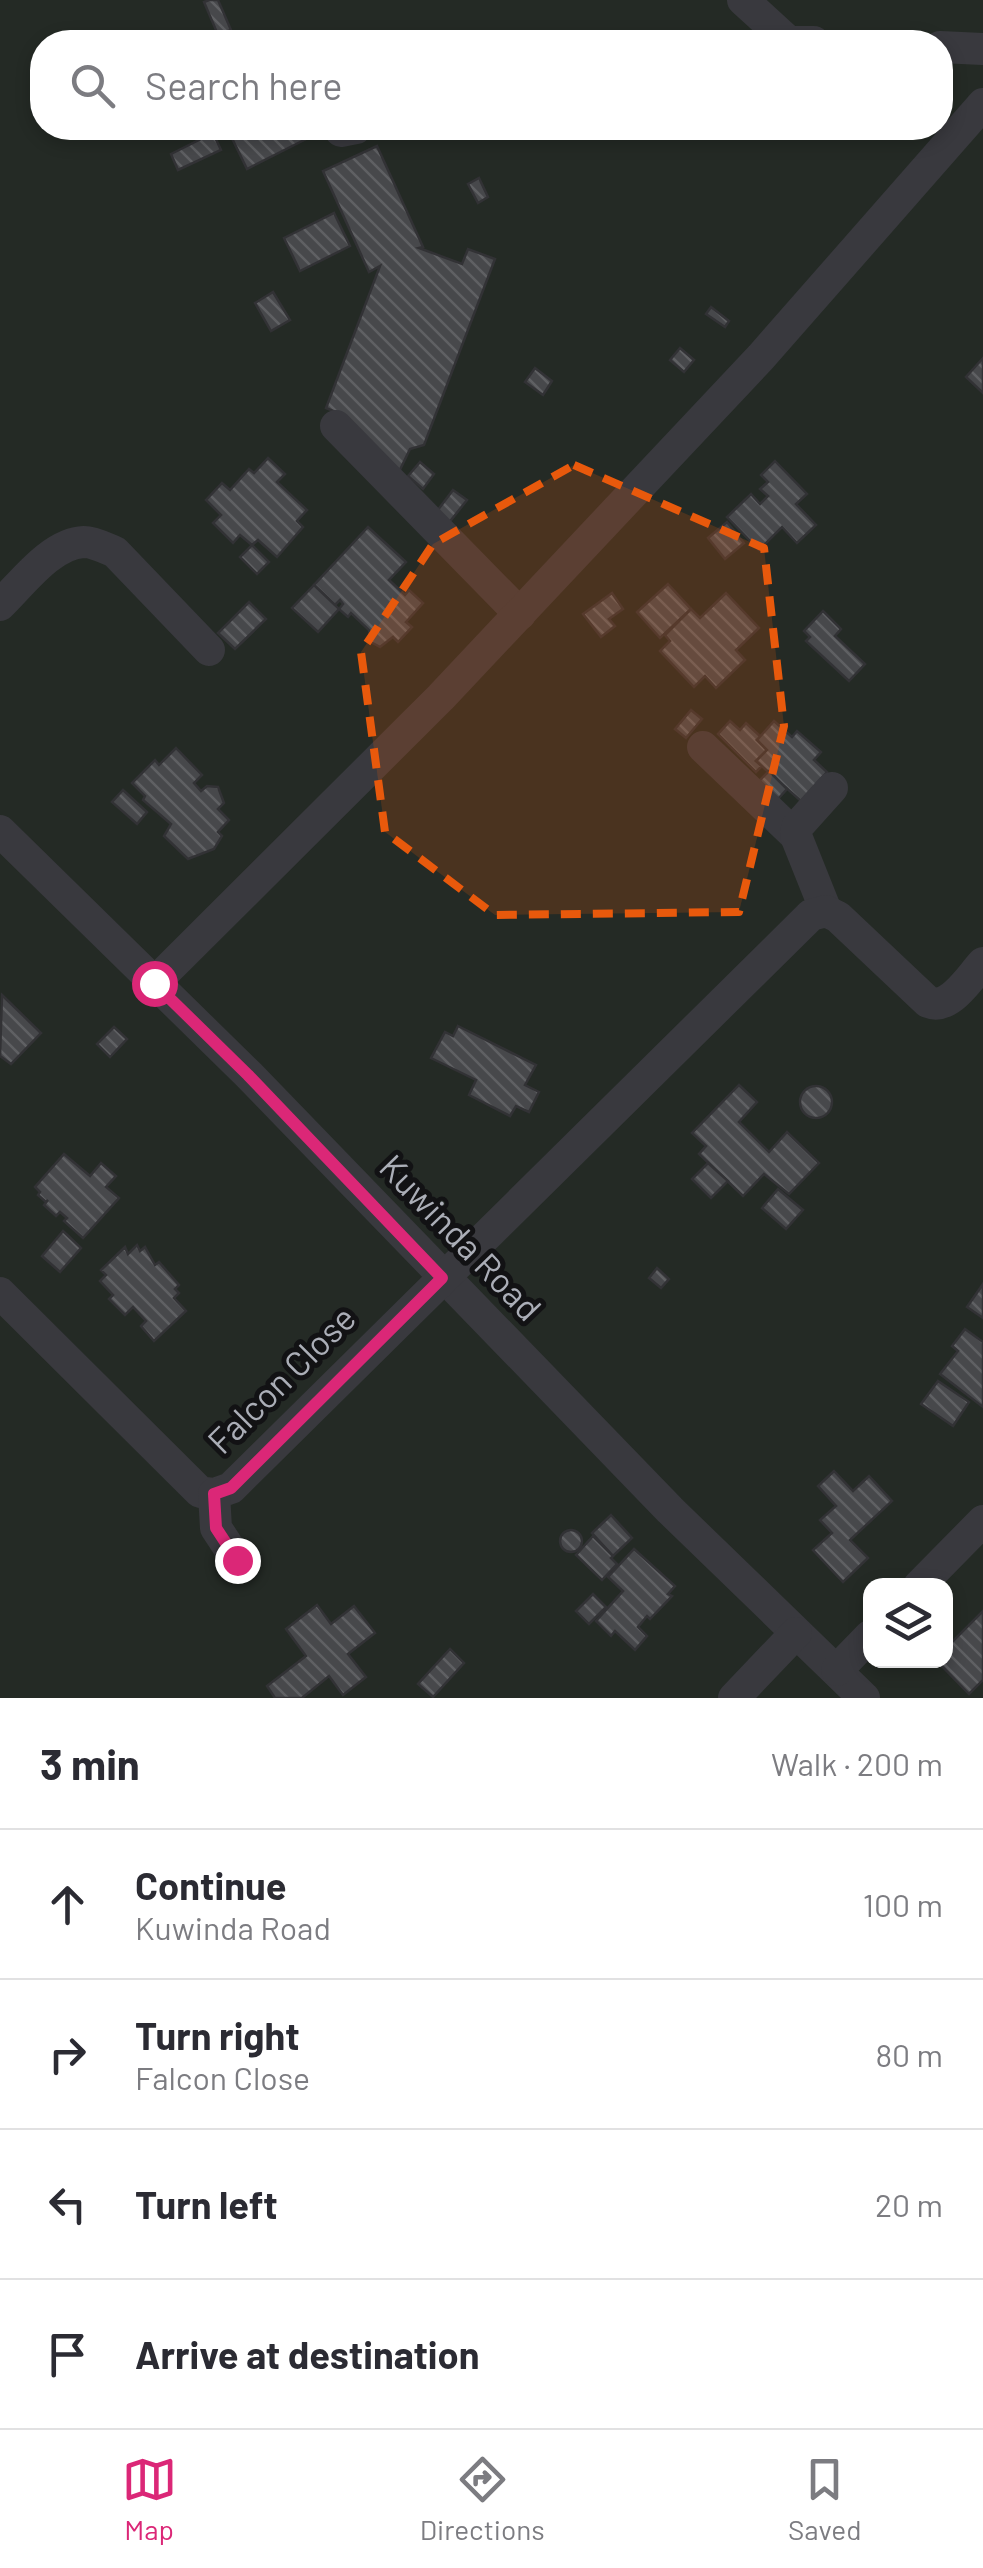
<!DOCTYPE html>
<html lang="en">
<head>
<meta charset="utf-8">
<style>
  :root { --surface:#fff; --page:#f7f7f7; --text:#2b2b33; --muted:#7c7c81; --line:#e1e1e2; --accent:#db2777 }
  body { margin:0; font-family:Barlow,sans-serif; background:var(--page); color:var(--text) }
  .controls { position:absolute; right:30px; bottom:30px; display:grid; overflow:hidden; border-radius:20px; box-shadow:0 5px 15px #0003 }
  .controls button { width:90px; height:90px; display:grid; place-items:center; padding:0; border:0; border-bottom:2px solid var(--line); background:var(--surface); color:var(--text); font:50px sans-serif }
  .stop { position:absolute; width:30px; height:30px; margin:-22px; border:8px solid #db2777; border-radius:50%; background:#fff }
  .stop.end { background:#db2777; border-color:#fff; box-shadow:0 2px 10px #0008 }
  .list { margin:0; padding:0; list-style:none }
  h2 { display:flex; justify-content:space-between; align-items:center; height:130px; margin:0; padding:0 40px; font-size:42px }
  h2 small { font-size:32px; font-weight:400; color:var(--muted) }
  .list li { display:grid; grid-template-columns:65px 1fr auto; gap:30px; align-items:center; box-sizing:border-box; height:150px; padding:0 40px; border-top:2px solid var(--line) }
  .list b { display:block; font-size:38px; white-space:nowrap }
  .list p { margin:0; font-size:32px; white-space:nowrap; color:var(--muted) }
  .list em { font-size:32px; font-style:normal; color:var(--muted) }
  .icon { flex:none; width:55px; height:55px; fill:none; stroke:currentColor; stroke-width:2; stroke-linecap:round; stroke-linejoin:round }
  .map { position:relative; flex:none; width:983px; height:1698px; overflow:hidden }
  .search { position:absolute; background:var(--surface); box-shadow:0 5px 15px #0003; left:30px; right:30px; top:30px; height:110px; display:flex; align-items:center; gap:25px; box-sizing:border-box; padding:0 35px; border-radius:40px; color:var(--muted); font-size:38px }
  .sheet { height:730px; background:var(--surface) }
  nav { display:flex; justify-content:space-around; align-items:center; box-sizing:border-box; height:140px; border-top:2px solid var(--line); background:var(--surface); font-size:28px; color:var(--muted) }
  nav a { display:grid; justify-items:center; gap:5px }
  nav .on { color:var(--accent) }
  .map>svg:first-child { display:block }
  .garden { fill:#242a25; fill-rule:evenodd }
  .building { fill:url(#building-back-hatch); stroke:#323235; stroke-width:2.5 }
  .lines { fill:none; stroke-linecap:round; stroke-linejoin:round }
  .minor { stroke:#39393e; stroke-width:32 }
  .route { stroke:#db2777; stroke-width:12 }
  .marked { fill:#e8590c; fill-opacity:0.2; stroke:#e8590c; stroke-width:8; stroke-dasharray:20 12; stroke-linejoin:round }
  .labels { text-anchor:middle; stroke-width:10; stroke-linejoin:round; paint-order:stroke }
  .street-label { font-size:35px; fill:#abaeb7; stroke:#121214 }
</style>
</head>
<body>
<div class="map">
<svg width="983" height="1698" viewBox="0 0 983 1698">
  <defs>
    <pattern id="building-back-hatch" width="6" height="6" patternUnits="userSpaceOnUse" patternTransform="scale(2.5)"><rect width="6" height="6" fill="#47484b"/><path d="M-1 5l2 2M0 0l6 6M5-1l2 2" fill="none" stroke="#5f6063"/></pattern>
  </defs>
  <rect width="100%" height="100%" fill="#171719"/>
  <path class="garden" d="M0 0H983V1698H0ZM42 42H940V128H42ZM870 1586H946V1660H870Z"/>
  <g class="building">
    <path d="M209 0H218L231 30 218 35 204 2Z"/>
    <path d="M310 32 316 42H285Z"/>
    <path d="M227 128H278L279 131 284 128 326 129 247 169Z"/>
    <path d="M213 133 221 150 178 170 171 154Z"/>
    <path d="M377 146 423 247 419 248 462 264 468 249 495 259 424 445 410 449 396 478 343 415 326 408 380 266 369 272 323 171Z"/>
    <path d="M479 178 488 197 478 203 468 184Z"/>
    <path d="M334 213 350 246 300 271 284 238Z"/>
    <path d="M273 292 290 320 271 331 255 303Z"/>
    <path d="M711 307 729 321 725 327 706 314Z"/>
    <path d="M680 348 694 360 684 372 670 360Z"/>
    <path d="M983 358V393L966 377Z"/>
    <path d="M535 368 552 381 543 395 525 382Z"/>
    <path d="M268 458 285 474 277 482 307 510 297 521 303 527 277 557 258 540 252 545 240 535 233 543 213 523 221 515 206 500 222 483 230 490 249 469 254 473Z"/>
    <path d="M775 461 807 494 796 504 816 525 797 543 782 527 759 550 727 517 751 494 760 504 768 496 760 489 768 482 761 475Z"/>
    <path d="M420 462 434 474 423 489 408 476Z"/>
    <path d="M453 490 467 500 444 529 431 519Z"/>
    <path d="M727 522 744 543 725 559 708 538Z"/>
    <path d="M368 527 406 562 389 580 405 595 409 590 423 603 406 622 412 627 398 642 393 637 380 647 371 642 369 630 351 613 348 617 339 609 343 604 340 600 335 605 314 585Z"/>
    <path d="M252 545 269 562 257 574 240 557Z"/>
    <path d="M668 584 691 609 660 638 637 612Z"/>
    <path d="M314 585 339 609 318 632 292 608Z"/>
    <path d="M612 593 623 609 609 619 615 626 601 637 583 614Z"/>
    <path d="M726 593 759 628 736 650 745 660 716 688 705 676 694 687 660 651 670 641 665 635 691 609 700 618Z"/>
    <path d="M249 602 266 619 235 649 218 633Z"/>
    <path d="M823 611 841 629 835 636 865 664 849 681 806 641 810 637 804 631Z"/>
    <path d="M691 710 702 719 686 738 675 729Z"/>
    <path d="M730 721 740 730 746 723 761 737 757 740 767 750 756 761 762 766 756 772 718 734Z"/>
    <path d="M774 721 792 737 797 731 821 752 814 760 827 772 801 801 756 761 767 750 757 740Z"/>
    <path d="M176 748 202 775 194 783 201 791 207 786 218 787 224 803 218 809 229 820 218 832 222 836 214 849 188 859 164 836 171 824 143 800 145 796 132 783 155 760 159 765Z"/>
    <path d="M769 771 787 789 778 799 759 781Z"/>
    <path d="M123 790 147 812 137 824 112 802Z"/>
    <path d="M2 995 41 1033 11 1064 0 1056Z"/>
    <path d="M458 1026 536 1065 525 1085 539 1092 529 1112 516 1106 510 1116 469 1095 476 1080 431 1058 445 1032 453 1036Z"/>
    <path d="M114 1027 127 1039 110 1057 97 1044Z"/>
    <path d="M739 1085 757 1102 739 1122 769 1152 787 1132 819 1163 789 1194 764 1174 743 1196 699 1154 706 1146 692 1133Z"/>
    <circle cx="816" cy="1102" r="16"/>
    <path d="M64 1154 90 1176 101 1163 116 1176 106 1187 119 1198 83 1238 64 1221 67 1218 60 1212 56 1216 44 1205 48 1200 46 1202 38 1195 40 1192 35 1187Z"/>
    <path d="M708 1163 728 1181 711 1198 692 1179Z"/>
    <path d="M778 1189 803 1210 786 1229 762 1208Z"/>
    <path d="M63 1231 81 1248 60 1272 42 1256Z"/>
    <path d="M137 1245 140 1251 145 1247 155 1265 159 1262 179 1285 175 1289 179 1293 174 1298 186 1311 154 1341 141 1326 146 1321 133 1307 125 1315 109 1299 113 1295 100 1281 106 1275 101 1270 125 1247 128 1254Z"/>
    <path d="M657 1268 669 1279 661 1288 649 1278Z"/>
    <path d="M983 1284V1318L967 1307Z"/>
    <path d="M965 1329 983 1342V1407L940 1374 958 1351 952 1346Z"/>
    <path d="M938 1381 969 1402 953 1426 921 1404Z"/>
    <path d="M834 1471 853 1491 869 1476 892 1501 850 1540 868 1558 843 1582 813 1550 832 1533 820 1520 836 1506 818 1486Z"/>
    <path d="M611 1515 632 1538 613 1556 592 1533Z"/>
    <circle cx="571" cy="1541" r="11"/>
    <path d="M593 1536 613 1556 611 1558 617 1564 602 1580 576 1555Z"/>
    <path d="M634 1549 675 1586 668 1594 672 1596 650 1619 647 1616 638 1627 647 1636 635 1650 615 1631 611 1636 596 1621 623 1591 608 1577Z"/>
    <path d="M593 1594 606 1607 589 1624 576 1611Z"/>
    <path d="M317 1605 331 1624 354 1606 375 1633 348 1654 366 1677 343 1695 329 1676 302 1698H275L267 1686 306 1656 286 1629Z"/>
    <path d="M983 1611V1680L969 1694 936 1660H946V1648Z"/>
    <path d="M450 1649 464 1663 433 1697 418 1684Z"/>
  </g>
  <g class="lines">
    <g class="minor">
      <path d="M743 0 789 42H814"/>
      <path d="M940 47 983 49"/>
      <path d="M341 131 356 128"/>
      <path d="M336 426 520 614"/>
      <path d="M0 605C21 585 51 543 84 542 94 542 105 548 115 552L209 650"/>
      <path d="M703 747 796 836"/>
      <path d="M0 831 249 1075 670 1510 864 1698"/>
      <path d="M826 911 796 836 797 827 832 788"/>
      <path d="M154 983 441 697 761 357 983 104"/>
      <path d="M0 1293 200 1492 214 1494 231 1488 811 915 826 911 838 917 928 1002C950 1011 969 978 983 963"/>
      <path d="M214 1494 216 1528 237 1560"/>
      <path d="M919 1586 983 1521"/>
      <path d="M837 1670 870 1636"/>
      <path d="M734 1698 796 1633"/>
    </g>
  </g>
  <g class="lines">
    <path class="route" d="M154 983 248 1075 442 1278 231 1488 214 1494 216 1528 237 1560"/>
  </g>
  <path class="marked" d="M574 465 764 548 784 726 739 912 495 915 385 832 361 652 433 544Z"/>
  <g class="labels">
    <g class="street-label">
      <text transform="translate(460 1238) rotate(46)" y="12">Kuwinda Road</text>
      <text transform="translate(282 1380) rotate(-45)" y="12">Falcon Close</text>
    </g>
  </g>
</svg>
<div class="controls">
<button><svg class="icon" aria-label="layers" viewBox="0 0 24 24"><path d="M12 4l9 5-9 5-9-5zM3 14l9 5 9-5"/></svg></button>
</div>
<div class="stop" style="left:154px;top:983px"></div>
<div class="stop end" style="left:237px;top:1560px"></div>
<div class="search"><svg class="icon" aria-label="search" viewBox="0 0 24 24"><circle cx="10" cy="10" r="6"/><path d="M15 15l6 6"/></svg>Search here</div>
</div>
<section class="sheet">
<h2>3 min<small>Walk · 200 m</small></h2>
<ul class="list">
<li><svg class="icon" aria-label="ahead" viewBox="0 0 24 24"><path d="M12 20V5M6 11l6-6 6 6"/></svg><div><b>Continue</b><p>Kuwinda Road</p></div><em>100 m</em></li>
<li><svg class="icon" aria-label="right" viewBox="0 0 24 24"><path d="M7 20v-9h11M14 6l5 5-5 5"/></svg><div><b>Turn right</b><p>Falcon Close</p></div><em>80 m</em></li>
<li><svg class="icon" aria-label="left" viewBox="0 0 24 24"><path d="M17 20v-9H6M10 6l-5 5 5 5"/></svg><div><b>Turn left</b></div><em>20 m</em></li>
<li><svg class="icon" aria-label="arrive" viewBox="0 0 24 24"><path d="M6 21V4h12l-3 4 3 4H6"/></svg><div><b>Arrive at destination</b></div></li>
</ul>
</section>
<nav>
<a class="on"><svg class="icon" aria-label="map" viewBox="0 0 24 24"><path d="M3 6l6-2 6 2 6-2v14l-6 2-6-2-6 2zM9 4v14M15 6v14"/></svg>Map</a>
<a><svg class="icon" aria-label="directions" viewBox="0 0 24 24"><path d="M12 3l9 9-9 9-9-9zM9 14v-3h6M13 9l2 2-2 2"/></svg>Directions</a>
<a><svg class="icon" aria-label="saved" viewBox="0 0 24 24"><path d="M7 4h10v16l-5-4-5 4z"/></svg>Saved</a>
</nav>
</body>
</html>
